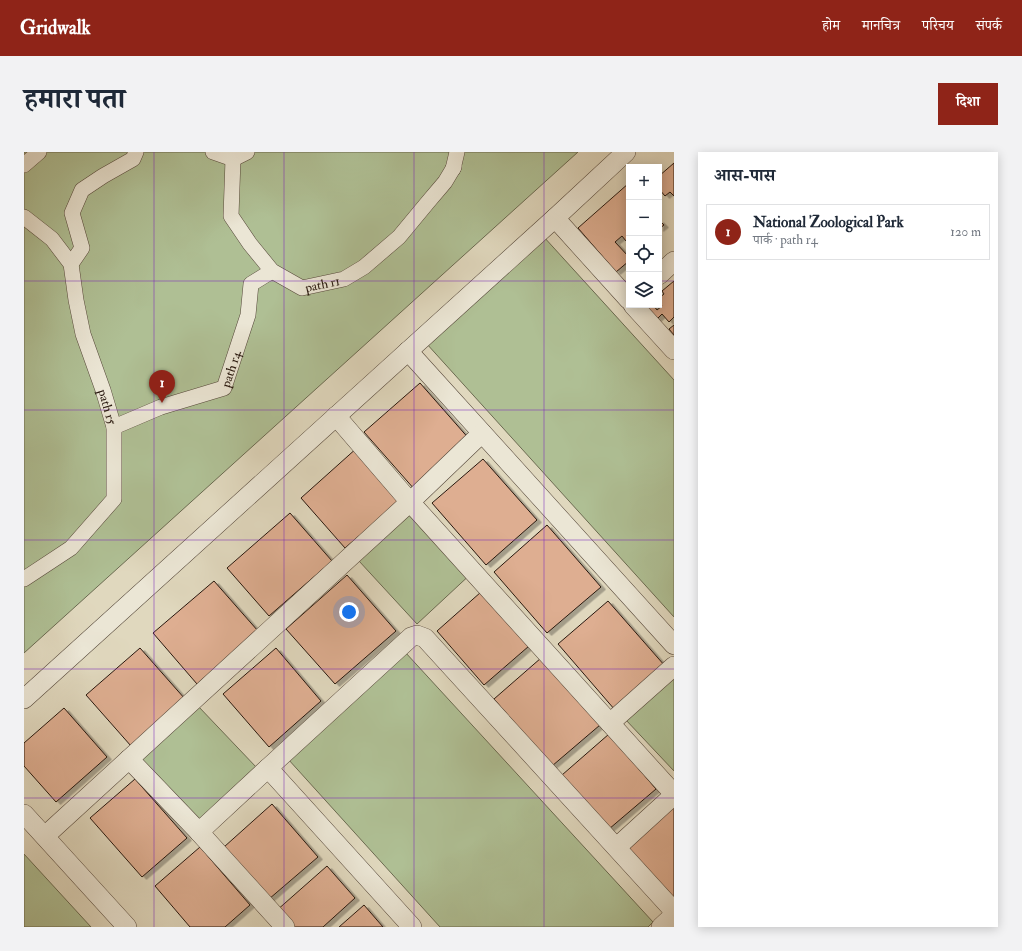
<!DOCTYPE html>
<html lang="hi">
<head>
<meta charset="utf-8">
<style>
  :root { --surface:#fff; --page:#f2f2f3; --text:#1f2937; --muted:#747a83; --line:#e0e1e3; --accent:#8f2418 }
  body { margin:0; font-family:"IM FELL Double Pica","Noto Serif Devanagari",serif; background:var(--page); color:var(--text) }
  .controls { position:absolute; right:12px; top:12px; display:grid; overflow:hidden; border-radius:0px; box-shadow:0 2px 10px #0003 }
  .controls button { width:36px; height:36px; display:grid; place-items:center; padding:0; border:0; border-bottom:1px solid var(--line); background:var(--surface); color:var(--text); font:20px sans-serif }
  .you { position:absolute; left:325px; top:460px; width:14px; height:14px; margin:-10px; border:3px solid #fff; border-radius:50%; background:#1a73e8; box-shadow:0 0 0 6px #1a73e833 }
  .badge { display:grid; place-items:center; width:26px; height:26px; border-radius:50%; background:var(--accent); color:#fff; font-size:13px; font-weight:700 }
  .pin { position:absolute; translate:-50% -33px; filter:drop-shadow(0 1px 2px #0008) }
  .pin::after { content:''; position:absolute; top:21px; width:14px; height:12px; background:inherit; clip-path:polygon(0 0,100% 0,50% 100%) }
  .list { margin:0; padding:0; list-style:none }
  h2 { display:flex; justify-content:space-between; align-items:center; height:52px; margin:0; padding:0 16px; font-size:17px }
  h2 small { font-size:13px; font-weight:400; color:var(--muted) }
  .list li { display:grid; grid-template-columns:26px 1fr auto; gap:12px; align-items:center; box-sizing:border-box; height:56px; margin:0 8px 8px; padding:0 8px; border:1px solid var(--line); border-radius:0px }
  .list b { display:block; font-size:15px; white-space:nowrap }
  .list p { margin:0; font-size:13px; white-space:nowrap; color:var(--muted) }
  .list em { font-size:13px; font-style:normal; color:var(--muted) }
  .icon { flex:none; width:22px; height:22px; fill:none; stroke:currentColor; stroke-width:2; stroke-linecap:round; stroke-linejoin:round }
  .map { position:relative; flex:none; width:650px; height:775px; overflow:hidden; border-radius:0px }
  header { display:flex; align-items:center; gap:24px; box-sizing:border-box; height:56px; padding:0 20px; background:var(--accent); color:#fff }
  header strong { font-size:19px }
  nav { display:flex; gap:22px; margin-inline-start:auto; font-size:14px }
  .intro { display:flex; align-items:center; justify-content:space-between; box-sizing:border-box; height:96px; padding:0 24px }
  h1 { margin:0; font-size:28px }
  .button { padding:10px 18px; border-radius:0px; background:var(--accent); color:#fff; font-size:14px; font-weight:700 }
  main { display:flex; gap:24px; padding:0 24px }
  aside { flex:1; background:var(--surface); border-radius:0px; box-shadow:0 2px 10px #0003 }
  .map>svg:first-child { display:block }
  .green { fill:#afbf94; stroke:#6b6b51 }
  .building { fill:#deae91; stroke:#27170e; filter:url(#shadow) }
  .lines { fill:none; stroke-linecap:round; stroke-linejoin:round }
  .pedestrian-casing { stroke:#55473a; stroke-width:16 }
  .minor-casing { stroke:#55473a; stroke-width:20 }
  .pedestrian { stroke:#ebe6d5; stroke-width:15 }
  .minor { stroke:#ebe6d5; stroke-width:19 }
  .grid { fill:none; stroke:#7b2cbf; stroke-width:1; stroke-opacity:0.55 }
  .labels { text-anchor:middle; stroke-width:3; stroke-linejoin:round; paint-order:stroke }
  .street-label { font-size:13px; fill:#27170e; stroke:#ebe6d5 }
</style>
</head>
<body>
<header>
<strong>Gridwalk</strong>
<nav><a>होम</a><a>मानचित्र</a><a>परिचय</a><a>संपर्क</a></nav>
</header>
<div class="intro"><h1>हमारा पता</h1><a class="button">दिशा</a></div>
<main>
<div class="map">
<svg width="650" height="775" viewBox="0 0 650 775">
  <defs>
    <filter id="shadow"><feDropShadow dx="4.5" dy="2.5" stdDeviation="0" flood-color="#0004"/></filter>
  </defs>
  <rect width="100%" height="100%" fill="#e0d8be"/>
  <filter id="stains"><feTurbulence type="fractalNoise" baseFrequency=".005" numOctaves="4"/><feColorMatrix values="0 0 0 0 .2 0 0 0 0 .09 0 0 0 0 .02 0 0 0 .5 -.17"/></filter>
  <radialGradient id="worn" r=".72"><stop offset=".6" stop-color="#630" stop-opacity="0"/><stop offset="1" stop-color="#630" stop-opacity=".3"/></radialGradient>
  <g class="green">
    <path d="M0 0H554L0 501Z"/>
    <path d="M519 84 650 228V465L402 191Z"/>
    <path d="M391 356 450 419 393 472 335 409Z"/>
    <path d="M381 500 629 770 624 775H416L264 607Z"/>
    <path d="M650 521V619L601 567Z"/>
    <path d="M174 554 233 616 177 669 118 607Z"/>
    <path d="M0 702 67 775H0Z"/>
  </g>
  <g class="building">
    <path d="M650 11V44L646 40 641 44 635 37V24Z"/>
    <path d="M605 31V86L602 89 598 84 591 90 605 105V109L592 120 554 76Z"/>
    <path d="M635 68 640 73 635 77Z"/>
    <path d="M650 129V165L645 170 638 162 633 167 621 154 629 153 633 158 638 154 635 150V146L640 142 638 139Z"/>
    <path d="M650 173V183L645 177Z"/>
    <path d="M396 231 447 289 391 338 340 280Z"/>
    <path d="M334 295 379 346 321 396 277 346Z"/>
    <path d="M459 307 513 368 462 413 408 351Z"/>
    <path d="M266 361 308 409 245 464 203 416Z"/>
    <path d="M523 373 577 435 523 481 470 420Z"/>
    <path d="M323 423 372 479 311 532 262 477Z"/>
    <path d="M190 429 234 479 173 532 129 481Z"/>
    <path d="M457 440 505 494 460 533 413 479Z"/>
    <path d="M584 449 641 514 591 558 534 492Z"/>
    <path d="M116 496 161 547 107 594 62 543Z"/>
    <path d="M252 496 297 549 245 595 199 542Z"/>
    <path d="M517 506 576 573 528 614 470 547Z"/>
    <path d="M40 556 83 605 32 650 0 614V591Z"/>
    <path d="M585 582 632 637 585 677 538 623Z"/>
    <path d="M111 627 163 686 118 725 66 666Z"/>
    <path d="M650 650V750L600 693Z"/>
    <path d="M248 652 294 705 245 747 200 695Z"/>
    <path d="M176 695 226 753 201 775H166L131 734Z"/>
    <path d="M303 714 331 746 299 775H266L252 759Z"/>
    <path d="M340 753 359 775H315Z"/>
  </g>
  <g class="lines">
    <defs>
      <g id="pedestrian">
        <path d="M189 0 209 7 223 0"/>
        <path id="s1" d="M209 7 207 64 226 92 248 119 278 136 320 127 340 115 375 85 404 50 421 30 430 15"/>
        <path d="M0 13 15 0"/>
        <path d="M429 17 433 0"/>
        <path id="s2" d="M0 65 28 87 47 112 52 148 59 182 79 238 90 275V347L47 396 0 427"/>
        <path d="M47 112 58 96 48 61 58 38 79 24 109 7 112 0"/>
        <path id="s3" d="M90 275 137 255 200 236 224 163 227 132 248 119"/>
      </g>
      <g id="minor">
        <path d="M531 66 605 148"/>
        <path d="M635 123 650 109"/>
        <path d="M609 153 650 198"/>
        <path d="M384 199 650 493"/>
        <path d="M312 264 386 350 650 642"/>
        <path d="M0 547 531 66 602 0"/>
        <path d="M586 571 650 514"/>
        <path d="M105 607 175 680 261 775"/>
        <path d="M0 662 103 775"/>
        <path d="M175 680 244 616"/>
        <path d="M21 684 386 350 458 281"/>
        <path d="M593 695 650 643"/>
        <path d="M388 775 244 616 387 485 393 483 401 486 650 759"/>
        <path d="M637 775 650 763"/>
      </g>
    </defs>
    <use href="#pedestrian" class="pedestrian-casing"/>
    <use href="#minor" class="minor-casing"/>
    <use href="#pedestrian" class="pedestrian"/>
    <use href="#minor" class="minor"/>
  </g>
  <path class="grid" d="M130 0V775M260 0V775M390 0V775M520 0V775M0 129H605M635 129H650M0 258H650M0 388H650M0 517H650M0 646H650"/>
  <g class="labels">
    <g class="street-label">
      <text dy="5" stroke="none"><textPath href="#s1" startOffset="181">path r1</textPath></text>
      <text dy="5" stroke="none"><textPath href="#s3" startOffset="137">path r4</textPath></text>
      <text dy="5" stroke="none"><textPath href="#s2" startOffset="215">path r5</textPath></text>
    </g>
  </g>
  <rect width="100%" height="100%" filter="url(#stains)"/>
  <rect width="100%" height="100%" fill="url(#worn)"/>
</svg>
<div class="controls">
<button>+</button>
<button>−</button>
<button><svg class="icon" aria-label="locate" viewBox="0 0 24 24"><circle cx="12" cy="12" r="6"/><path d="M12 2v4M12 18v4M2 12h4M18 12h4"/></svg></button>
<button><svg class="icon" aria-label="layers" viewBox="0 0 24 24"><path d="M12 4l9 5-9 5-9-5zM3 14l9 5 9-5"/></svg></button>
</div>
<div class="you"></div>
<div class="pin badge" style="left:138px;top:251px">1</div>
</div>
<aside>
<h2>आस-पास<small></small></h2>
<ul class="list">
<li><span class="badge">1</span><div><b>National Zoological Park</b><p>पार्क · path r4</p></div><em>120 m</em></li>
</ul>
</aside>
</main>
</body>
</html>
